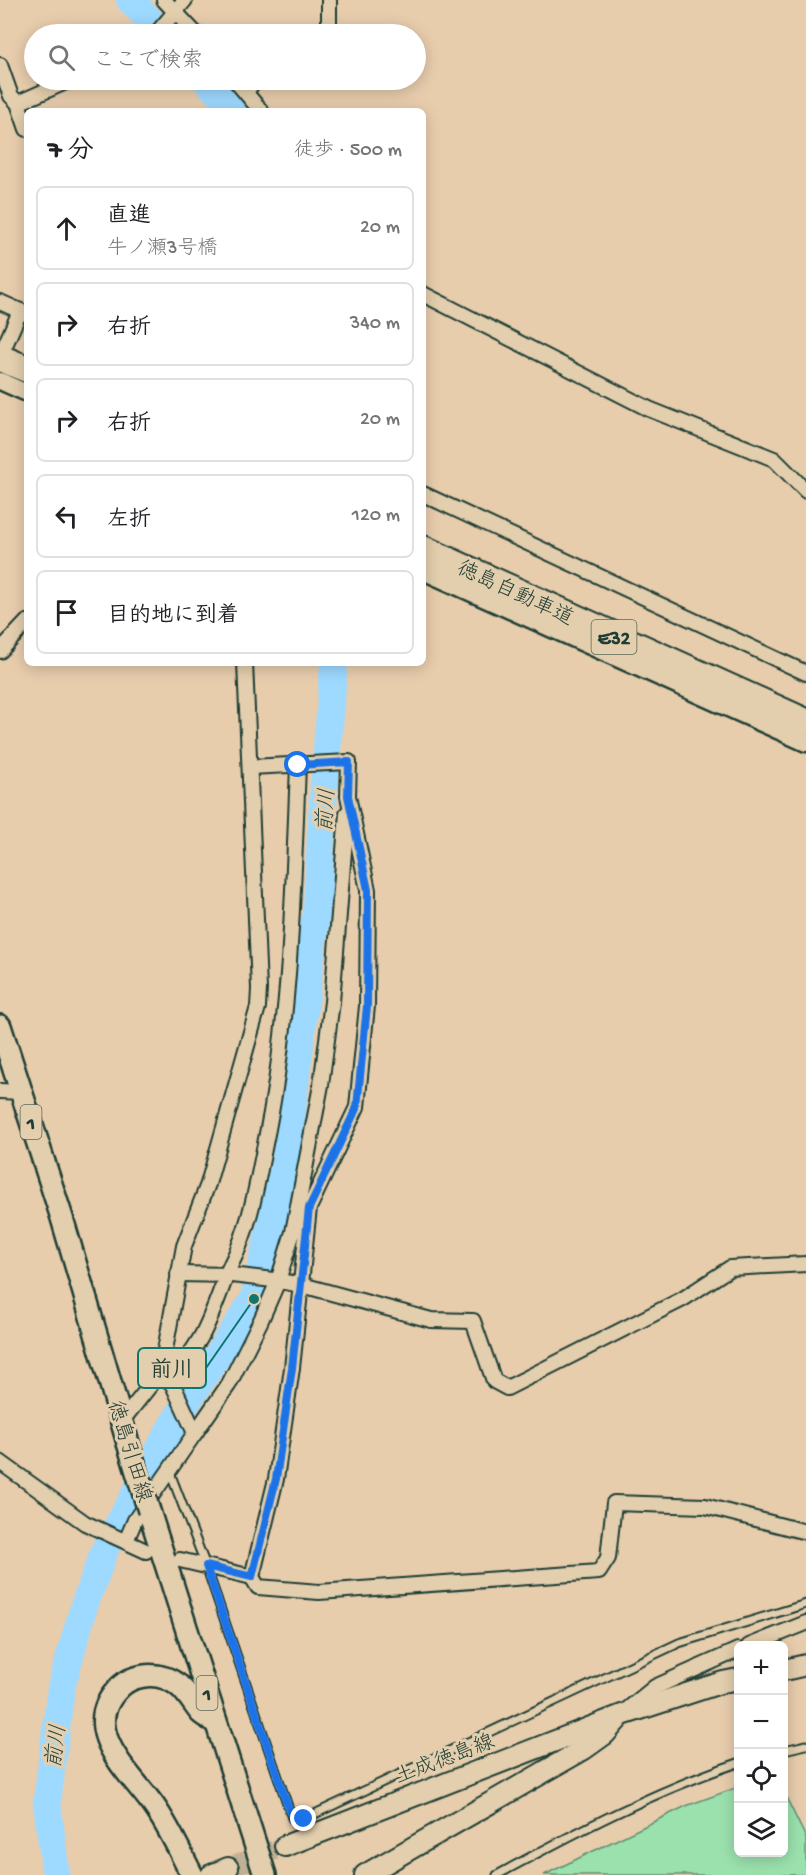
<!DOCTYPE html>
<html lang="ja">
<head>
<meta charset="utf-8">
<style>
  :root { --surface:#fff; --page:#f2f2f2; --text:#202124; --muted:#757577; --line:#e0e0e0 }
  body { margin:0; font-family:"Gochi Hand","Klee One",sans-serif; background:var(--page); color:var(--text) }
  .controls { position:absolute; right:18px; bottom:18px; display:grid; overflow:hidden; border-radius:9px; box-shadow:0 3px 15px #0003 }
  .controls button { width:54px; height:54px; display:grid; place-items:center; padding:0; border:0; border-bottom:2px solid var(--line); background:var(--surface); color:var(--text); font:30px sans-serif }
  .stop { position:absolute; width:18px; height:18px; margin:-14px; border:4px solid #1a73e8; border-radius:50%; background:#fff }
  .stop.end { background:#1a73e8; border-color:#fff; box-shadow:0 2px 6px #0008 }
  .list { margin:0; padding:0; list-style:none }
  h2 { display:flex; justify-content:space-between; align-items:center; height:78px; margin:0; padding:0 24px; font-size:26px }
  h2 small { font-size:20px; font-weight:400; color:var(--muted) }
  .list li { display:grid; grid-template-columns:39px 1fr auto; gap:18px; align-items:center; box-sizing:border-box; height:84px; margin:0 12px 12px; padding:0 12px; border:2px solid var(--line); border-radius:9px }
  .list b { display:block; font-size:22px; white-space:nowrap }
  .list p { margin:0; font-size:20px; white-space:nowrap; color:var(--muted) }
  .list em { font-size:20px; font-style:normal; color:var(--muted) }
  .icon { flex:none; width:33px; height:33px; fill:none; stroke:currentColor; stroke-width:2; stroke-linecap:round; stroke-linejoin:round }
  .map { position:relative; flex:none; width:806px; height:1875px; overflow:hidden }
  .search { position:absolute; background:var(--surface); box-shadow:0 3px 15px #0003; left:24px; top:24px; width:402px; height:66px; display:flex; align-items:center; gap:15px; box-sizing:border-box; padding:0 21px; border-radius:33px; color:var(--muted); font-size:22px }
  .panel { position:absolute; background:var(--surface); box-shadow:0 3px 15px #0003; left:24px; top:108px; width:402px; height:558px; border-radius:9px }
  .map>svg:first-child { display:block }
  .green { fill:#9be1ae; stroke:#5d8f71; stroke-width:1.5 }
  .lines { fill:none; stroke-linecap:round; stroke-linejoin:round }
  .river { stroke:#9ed9ff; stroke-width:28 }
  .secondary-tunnel { stroke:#c0b095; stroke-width:20; stroke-dasharray:20 10; stroke-linecap:butt }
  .service-casing { stroke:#1f3d34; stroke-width:11 }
  .minor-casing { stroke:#1f3d34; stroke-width:18 }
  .tertiary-casing { stroke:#1f3d34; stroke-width:21 }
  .secondary-casing { stroke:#1f3d34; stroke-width:24 }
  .primary-casing { stroke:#1f3d34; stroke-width:26 }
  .motorway-casing { stroke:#1f3d34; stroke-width:30 }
  .service { stroke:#e3cead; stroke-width:7 }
  .minor { stroke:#e3cead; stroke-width:14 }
  .tertiary { stroke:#e3cead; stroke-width:16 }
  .secondary { stroke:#e3cead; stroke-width:20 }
  .primary { stroke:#e3cead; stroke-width:21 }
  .motorway { stroke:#e3cead; stroke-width:26 }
  .primary-bridge-casing { stroke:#1f3d34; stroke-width:26; stroke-linecap:butt }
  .primary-bridge { stroke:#e3cead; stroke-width:21 }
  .route { stroke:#1a73e8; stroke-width:8 }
  .labels { text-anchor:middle; stroke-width:6; stroke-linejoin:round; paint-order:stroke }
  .shield { fill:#e3cead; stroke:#5a6858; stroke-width:1.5 }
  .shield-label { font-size:20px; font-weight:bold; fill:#1f3d34 }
  .street-label { font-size:21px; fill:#1f3d34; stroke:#e3cead }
  .water-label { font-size:22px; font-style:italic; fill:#25453e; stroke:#e3cead }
  .leader { fill:none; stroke:#0f766e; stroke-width:2 }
  .callout-dot { fill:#0f766e; stroke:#e3cead; stroke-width:2 }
  .callout { fill:#e3cead; stroke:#0f766e; stroke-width:2 }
  .callout-label { font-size:22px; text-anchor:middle; font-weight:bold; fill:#1f3d34 }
</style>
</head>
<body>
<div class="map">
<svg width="806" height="1875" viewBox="0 0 806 1875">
  <rect width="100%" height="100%" fill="#e8cdad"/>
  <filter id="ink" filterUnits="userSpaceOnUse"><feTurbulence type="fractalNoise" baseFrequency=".0167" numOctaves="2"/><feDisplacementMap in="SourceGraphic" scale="12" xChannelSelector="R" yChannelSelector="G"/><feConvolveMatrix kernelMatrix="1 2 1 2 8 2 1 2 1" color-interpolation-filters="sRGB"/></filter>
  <g filter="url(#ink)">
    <path class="green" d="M738 1787V1852H784V1793L806 1838V1875H544L686 1806Z"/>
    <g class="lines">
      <g class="river">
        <path d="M130 0 163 34"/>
        <path d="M206 80 235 111"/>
        <path d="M56 1875 47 1803 61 1688 85 1603 106 1547 173 1424 254 1299 286 1158 317 905 324 788 334 663"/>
      </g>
      <path class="secondary-tunnel" d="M228 1868 285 1846"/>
      <defs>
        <g id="service">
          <path d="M169 1470 206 1566 292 1818 304 1819 679 1643 806 1604"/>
          <path d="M784 1750 806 1745"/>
          <path d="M497 1875C574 1833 655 1791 738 1763"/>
        </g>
        <g id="minor">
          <path d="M164 0 196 34"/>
          <path d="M329 0V34"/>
          <path d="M156 34 185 0"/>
          <path d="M0 65 11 96 18 103 27 129"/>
          <path d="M235 80 261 111"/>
          <path d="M246 92 255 80"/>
          <path d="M18 103 70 80"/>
          <path d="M423 294 649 409 774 459 806 491"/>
          <path d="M0 302 27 314"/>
          <path d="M0 357 20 311"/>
          <path d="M423 494 806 673"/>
          <path d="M0 651 27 622"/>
          <path d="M250 767 349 762 348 796 368 890 367 1006 357 1107 309 1208 292 1368 276 1479 252 1577 258 1587 319 1592 599 1572 608 1558 614 1503 705 1506 806 1532"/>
          <path d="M0 1091 21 1092"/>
          <path d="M178 1274 232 1275 273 1280 302 1285 431 1320 473 1321 494 1381 507 1388 683 1299 730 1268 806 1264"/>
          <path d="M167 1378C203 1348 211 1315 227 1274 230 1265 235 1257 238 1249 252 1215 258 1179 265 1144 291 1019 293 892 298 765"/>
          <path d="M121 1422 161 1372 184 1246 208 1184 258 1007 259 989 245 663"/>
          <path d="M195 1433 229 1384 261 1320 278 1281 293 1232 321 1085 332 1002 347 813"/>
          <path d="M0 1462 85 1523 146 1551"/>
          <path d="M126 1541 135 1520 195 1433 173 1385 161 1373"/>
          <path d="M180 1560 252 1577"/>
          <path d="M749 1646 806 1623"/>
          <path d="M628 1709 655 1687 738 1650"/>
        </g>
        <g id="tertiary">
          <path d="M0 381 27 393"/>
          <path d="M423 571 806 743"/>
        </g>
        <g id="secondary">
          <path d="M784 1670 806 1665"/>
          <path d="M285 1846 622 1715 723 1682 738 1679"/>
          <path d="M211 1875 228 1868"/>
          <path d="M365 1875 584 1749 605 1734 618 1719"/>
        </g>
        <g id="primary">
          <path d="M0 1026 62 1218 128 1443"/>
          <path d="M149 1511 265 1875"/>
          <path d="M192 1875C180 1852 169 1827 154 1806 129 1771 76 1728 121 1686 132 1676 151 1673 165 1678 183 1684 189 1698 200 1712 204 1716 210 1719 215 1722"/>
        </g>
        <g id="motorway">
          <path d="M0 358 27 369"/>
          <path d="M423 549 806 722"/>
        </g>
      </defs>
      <use href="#service" class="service-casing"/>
      <use href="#minor" class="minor-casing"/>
      <use href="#tertiary" class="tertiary-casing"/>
      <use href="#secondary" class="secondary-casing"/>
      <use href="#primary" class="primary-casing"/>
      <use href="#motorway" class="motorway-casing"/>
      <use href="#service" class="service"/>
      <use href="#minor" class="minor"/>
      <use href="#tertiary" class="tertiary"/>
      <use href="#secondary" class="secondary"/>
      <use href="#primary" class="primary"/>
      <use href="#motorway" class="motorway"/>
      <defs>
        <path id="primary-bridge" d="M128 1443 149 1511"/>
      </defs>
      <use href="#primary-bridge" class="primary-bridge-casing"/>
      <use href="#primary-bridge" class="primary-bridge"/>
    </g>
  </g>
  <g class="lines" filter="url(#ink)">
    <path class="route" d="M298 765 349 762 348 796 368 890 367 1006 357 1107 309 1208 292 1368 276 1479 252 1577 206 1566 292 1818 304 1819"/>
  </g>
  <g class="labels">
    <g class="shield">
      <rect x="591.5" y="620" width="45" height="34" rx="4.5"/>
      <rect x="20.5" y="1105" width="21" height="34" rx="4.5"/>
      <rect x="196.5" y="1676" width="21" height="34" rx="4.5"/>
    </g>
    <g class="shield-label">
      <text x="614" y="644">E32</text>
      <text x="31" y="1129">1</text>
      <text x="207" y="1700">1</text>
    </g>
    <g class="street-label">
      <text transform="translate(516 592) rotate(25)" y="7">徳島自動車道</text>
      <text transform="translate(131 1451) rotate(73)" y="7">徳島引田線</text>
      <text transform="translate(444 1758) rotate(-21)" y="7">土成徳島線</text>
    </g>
    <g class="water-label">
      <text transform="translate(324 810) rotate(-86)" y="8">前川</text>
      <text transform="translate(54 1746) rotate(-83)" y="8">前川</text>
    </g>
  </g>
  <path class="leader" d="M254 1299L206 1368"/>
  <circle class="callout-dot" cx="254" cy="1299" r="6"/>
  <rect class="callout" x="138" y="1348" width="68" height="40" rx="6"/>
  <g class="callout-label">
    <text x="172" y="1376">前川</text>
  </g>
</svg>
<div class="controls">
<button>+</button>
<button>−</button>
<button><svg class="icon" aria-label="locate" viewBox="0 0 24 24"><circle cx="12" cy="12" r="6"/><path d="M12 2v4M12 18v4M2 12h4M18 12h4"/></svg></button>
<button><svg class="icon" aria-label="layers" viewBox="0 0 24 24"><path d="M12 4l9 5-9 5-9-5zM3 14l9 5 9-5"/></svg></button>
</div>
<div class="stop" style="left:298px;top:765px"></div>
<div class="stop end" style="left:304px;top:1819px"></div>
<div class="search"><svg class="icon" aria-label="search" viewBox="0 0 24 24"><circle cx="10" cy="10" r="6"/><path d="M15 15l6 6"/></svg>ここで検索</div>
<section class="panel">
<h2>7 分<small>徒歩 · 500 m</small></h2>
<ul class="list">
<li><svg class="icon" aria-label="ahead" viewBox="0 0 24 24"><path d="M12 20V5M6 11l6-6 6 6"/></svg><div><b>直進</b><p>牛ノ瀬3号橋</p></div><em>20 m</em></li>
<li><svg class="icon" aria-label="right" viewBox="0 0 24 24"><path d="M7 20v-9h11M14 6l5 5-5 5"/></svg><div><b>右折</b></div><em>340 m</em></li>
<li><svg class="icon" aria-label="right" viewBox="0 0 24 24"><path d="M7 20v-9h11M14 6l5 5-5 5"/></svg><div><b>右折</b></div><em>20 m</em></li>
<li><svg class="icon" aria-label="left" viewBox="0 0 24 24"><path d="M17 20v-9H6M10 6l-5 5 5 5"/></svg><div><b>左折</b></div><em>120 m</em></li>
<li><svg class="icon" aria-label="arrive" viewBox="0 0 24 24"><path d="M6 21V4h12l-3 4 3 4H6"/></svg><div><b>目的地に到着</b></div></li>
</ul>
</section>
</div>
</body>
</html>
